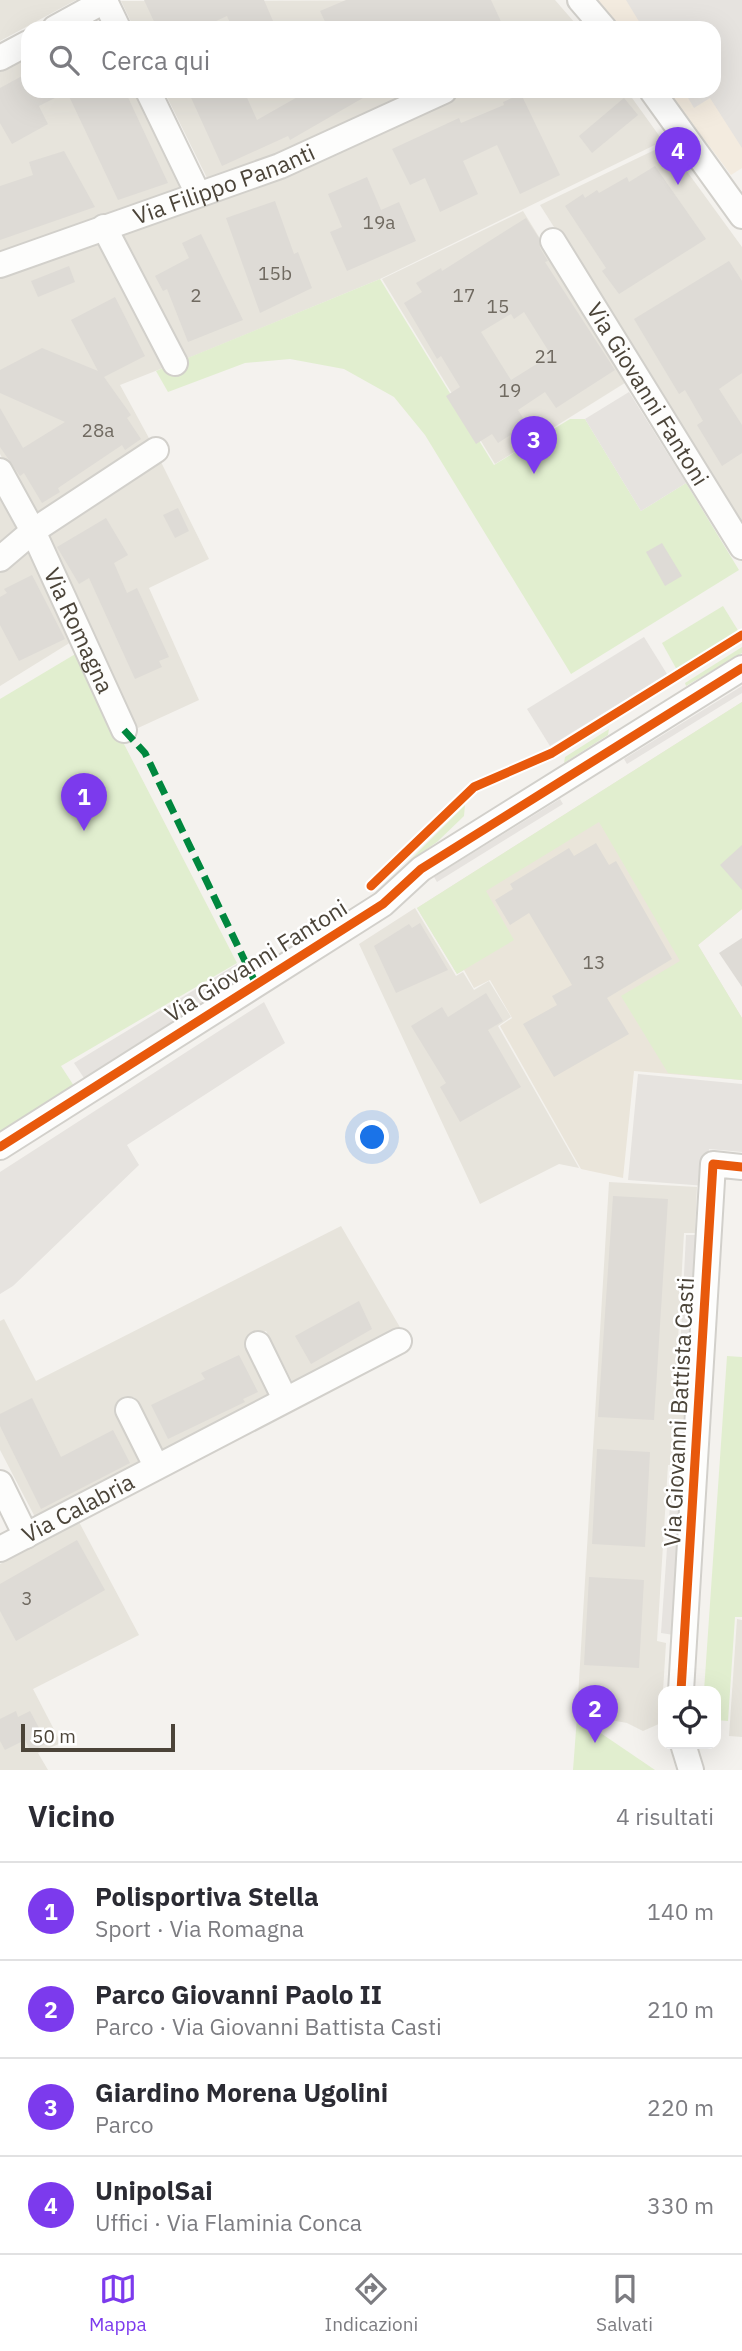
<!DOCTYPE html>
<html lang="it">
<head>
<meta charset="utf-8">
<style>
  :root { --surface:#fff; --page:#f7f7f7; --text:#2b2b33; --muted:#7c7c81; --line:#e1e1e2; --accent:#7c3aed }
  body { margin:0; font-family:"IBM Plex Sans",sans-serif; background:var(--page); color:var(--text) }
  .controls { position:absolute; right:21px; bottom:21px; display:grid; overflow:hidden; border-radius:14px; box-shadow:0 7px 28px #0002 }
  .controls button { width:63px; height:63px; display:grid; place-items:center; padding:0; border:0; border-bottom:2px solid var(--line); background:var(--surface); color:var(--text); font:35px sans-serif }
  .scale { position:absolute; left:21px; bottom:18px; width:154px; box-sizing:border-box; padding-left:7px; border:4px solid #4b4439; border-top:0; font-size:19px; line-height:24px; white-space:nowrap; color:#4b4439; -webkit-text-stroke:5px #fff; paint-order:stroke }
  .you { position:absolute; left:373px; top:1138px; width:24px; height:24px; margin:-18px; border:5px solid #fff; border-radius:50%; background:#1a73e8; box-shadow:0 0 0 10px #1a73e833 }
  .badge { display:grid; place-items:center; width:46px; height:46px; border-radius:50%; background:var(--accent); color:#fff; font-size:23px; font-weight:700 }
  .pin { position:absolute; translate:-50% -58px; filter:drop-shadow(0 2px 4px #0008) }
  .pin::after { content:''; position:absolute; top:37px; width:24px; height:21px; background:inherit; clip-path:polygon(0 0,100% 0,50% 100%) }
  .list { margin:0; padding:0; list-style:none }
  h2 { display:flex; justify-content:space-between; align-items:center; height:91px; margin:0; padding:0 28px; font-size:30px }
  h2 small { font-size:23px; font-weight:400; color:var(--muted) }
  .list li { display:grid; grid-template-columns:46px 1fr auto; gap:21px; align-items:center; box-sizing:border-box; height:98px; padding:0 28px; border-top:2px solid var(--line) }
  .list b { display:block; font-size:26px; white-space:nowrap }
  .list p { margin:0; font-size:23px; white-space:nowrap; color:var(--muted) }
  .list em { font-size:23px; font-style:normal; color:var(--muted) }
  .icon { flex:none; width:38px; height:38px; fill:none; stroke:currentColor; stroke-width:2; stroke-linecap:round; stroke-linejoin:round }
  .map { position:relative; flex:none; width:742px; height:1770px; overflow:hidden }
  .search { position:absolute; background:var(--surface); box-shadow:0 7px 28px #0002; left:21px; right:21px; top:21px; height:77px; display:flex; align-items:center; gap:18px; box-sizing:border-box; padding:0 24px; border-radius:21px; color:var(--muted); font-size:26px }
  .sheet { height:483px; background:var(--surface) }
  nav { display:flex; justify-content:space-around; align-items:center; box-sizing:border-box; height:98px; border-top:2px solid var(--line); background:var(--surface); font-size:19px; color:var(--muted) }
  nav a { display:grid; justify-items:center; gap:4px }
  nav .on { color:var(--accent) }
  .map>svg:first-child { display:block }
  .residential { fill:#e7e4dc }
  .commercial { fill:#f3ebdf }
  .education { fill:#eae5da }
  .green { fill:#e1eecf }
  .parking { fill:#e6e3df }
  .building { fill:#dedbd6; fill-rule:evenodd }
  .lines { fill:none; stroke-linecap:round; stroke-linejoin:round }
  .minor-casing { stroke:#d2d0cb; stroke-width:28 }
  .minor { stroke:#fdfdfc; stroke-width:24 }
  .quiet { stroke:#00873e; stroke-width:7; stroke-dasharray:14 7; stroke-linecap:butt }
  .cycleway-casing { stroke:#fff; stroke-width:13 }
  .cycleway { stroke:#e8590c; stroke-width:9 }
  .labels { text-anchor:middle; stroke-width:5; stroke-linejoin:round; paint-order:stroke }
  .number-label { font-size:19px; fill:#706a61 }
  .street-label { font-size:23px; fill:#4b4439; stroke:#fff }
</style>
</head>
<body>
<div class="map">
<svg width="742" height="1770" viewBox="0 0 742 1770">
  <rect width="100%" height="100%" fill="#f4f2ee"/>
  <g class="residential">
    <path d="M0 0H76L0 41Z"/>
    <path d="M555 0 575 23 565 28H134L121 1Z"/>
    <path d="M28 54V91H136L183 192 0 254V69Z"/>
    <path d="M164 91H424L281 155 208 180Z"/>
    <path d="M471 91H627L663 141 380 279 186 359 119 235 287 177Z"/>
    <path d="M667 144 742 247V523L540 205Z"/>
    <path d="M523 211 628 381 495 464 382 279Z"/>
    <path d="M98 241 163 368 120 385 150 440 33 518 0 454V275Z"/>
    <path d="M160 460 209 559 149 588 199 700 138 728 45 531Z"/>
    <path d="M0 492 21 531 0 549Z"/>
    <path d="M31 546 71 642 0 686V573Z"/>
    <path d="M415 908 456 976 463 972 474 990 489 981 511 1017 498 1026 579 1168 559 1164 480 1204 359 944Z"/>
    <path d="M609 1182 697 1187 695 1233H684L675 1394 685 1395 681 1465H668L657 1641 666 1643 661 1723 643 1731 627 1723 577 1714Z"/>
    <path d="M341 1226 401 1329 293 1383 266 1331 244 1342 270 1396 162 1452 134 1397 114 1408 142 1464 36 1519 0 1450V1321L4 1319 36 1381Z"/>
    <path d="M79 1522 139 1635 33 1689 61 1743 38 1753 48 1770H0V1564Z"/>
    <path d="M737 1619 742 1620V1737L729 1736Z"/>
  </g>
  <path class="commercial" d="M598 0H742V168L731 175 668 91H714V28H620Z"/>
  <path class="education" d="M742 702V909L698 945 742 1018V1080L634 1071 623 1178 581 1169 500 1026 512 1018 490 980 474 988 464 970 457 974 417 908Z"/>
  <g class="green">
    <path d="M380 279 494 465 570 419H585L641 511 686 483 739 570 571 674 425 435 394 397 344 369 290 359 245 363 168 392 156 371Z"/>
    <path d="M723 606 739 632 677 670 662 643Z"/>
    <path d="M742 647V653L686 686 685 683Z"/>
    <path d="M77 653 237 963 61 1066 74 1086 0 1134V699Z"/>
    <path d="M742 702V909L698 945 742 1018V1080L668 1073 621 996 680 961 599 822 486 891 514 940 457 974 417 908Z"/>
    <path d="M609 729 608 735 564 763 565 757Z"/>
    <path d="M465 805 464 816 437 842 407 863Z"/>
    <path d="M727 1356 742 1357V1617H735L728 1721 716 1720V1691H704Z"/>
    <path d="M577 1717 655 1770H573Z"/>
  </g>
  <g class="parking">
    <path d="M626 0H742V148L710 98 694 108 684 91H714V28H643Z"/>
    <path d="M629 392 686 483 641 511 585 419Z"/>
    <path d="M644 637 667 674 550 746 527 709Z"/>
    <path d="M742 686V693L627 764 624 759Z"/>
    <path d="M560 799 563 804 437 882 434 877Z"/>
    <path d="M237 964 245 977 84 1078 74 1063Z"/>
    <path d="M264 1002 285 1043 127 1145 139 1165 13 1286 0 1294V1172Z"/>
    <path d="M638 1074 742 1084V1152L709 1149 706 1186 628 1180Z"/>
    <path d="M686 1235H698L691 1372H679Z"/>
    <path d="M672 1477 683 1478 674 1635 661 1633Z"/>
  </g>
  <g class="building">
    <path d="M144 0H264L276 28H232L227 16 201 28H157Z"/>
    <path d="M346 0H491L504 28H328L320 11Z"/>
    <path d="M22 76 28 91H125L168 183 118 200 67 92 39 106 48 124 12 144 0 123V88Z"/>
    <path d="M188 91H244L257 120 308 91H375L290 140 288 136 222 166Z"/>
    <path d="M521 94 560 175 520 194 497 145 463 161 478 194 440 212 425 178 410 185 392 149 459 118 461 123 504 105 503 102Z"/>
    <path d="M624 98 638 115 592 153 579 136Z"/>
    <path d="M64 151 95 207 0 240V186L33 175 29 162Z"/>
    <path d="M655 166 706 239 619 294 602 271 606 268 565 206 583 194 585 198 597 190 599 193 627 177 629 182Z"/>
    <path d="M367 177 381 210 399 202 416 241 347 271 330 232 342 227 328 194Z"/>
    <path d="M275 201 294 254 298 252 312 288 260 313 226 218Z"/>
    <path d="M526 218 539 238 540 248 548 261 545 262 615 370 556 408 545 392 518 410 527 424 498 443 492 434 476 444 446 396 460 387 441 356 437 359 404 303 422 292 416 283 441 268 442 271ZM524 312 551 355 511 380 481 332 511 314 514 319Z"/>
    <path d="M201 234 243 320 188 342 167 289 163 291 155 276 189 258 182 243Z"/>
    <path d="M729 261 742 281V373L719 389 742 425V453L722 466 697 425 703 421 685 390 679 394 634 319Z"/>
    <path d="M69 266 75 282 38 297 31 281Z"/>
    <path d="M115 297 145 356 104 377 131 415 127 418 141 439 125 450 122 445 58 488 60 492 42 503 24 473 20 476 0 447V408L23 448 65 422 0 393V370L42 348 98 371 71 320Z"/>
    <path d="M178 508 189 531 175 538 163 515Z"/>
    <path d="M106 518 128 555 114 563 127 593 137 588 169 657 159 661 162 667 135 679 89 578 79 584 57 547Z"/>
    <path d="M662 543 682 576 665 586 646 552Z"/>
    <path d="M32 575 65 639 19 661 0 625V597L7 593 4 589Z"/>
    <path d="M596 843 609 865 616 861 672 959 607 998 629 1034 554 1077 523 1024 557 1005 552 996 572 985 529 913 510 925 495 900 513 889 510 884 569 848 574 856Z"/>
    <path d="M742 845V890L720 865Z"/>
    <path d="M420 923 448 970 396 993 374 946 409 924 412 928Z"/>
    <path d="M742 938V987L719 953Z"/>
    <path d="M486 993 503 1021 488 1030 521 1087 460 1122 440 1087 446 1083 411 1026 442 1007 448 1017Z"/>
    <path d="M613 1196 668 1199 654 1420 598 1417Z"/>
    <path d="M359 1301 372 1329 311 1364 295 1336Z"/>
    <path d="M239 1355 258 1392 243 1399 245 1402 168 1439 151 1405 205 1379 201 1373Z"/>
    <path d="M32 1398 61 1457 113 1430 130 1463 41 1509 0 1426V1414Z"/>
    <path d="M597 1449 650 1452 645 1547 592 1544Z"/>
    <path d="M77 1540 105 1590 16 1641 0 1611V1584Z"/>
    <path d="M589 1577 644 1580 639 1668 584 1665Z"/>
    <path d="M16 1711 18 1717 30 1711 47 1743 31 1752 25 1740 5 1750 0 1741V1719Z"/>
  </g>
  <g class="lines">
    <defs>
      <g id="minor">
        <path d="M580 0 604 28"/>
        <path d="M105 1 118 28"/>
        <path d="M55 28 106 0"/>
        <path d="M0 58 28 43"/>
        <path d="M148 91 198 194"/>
        <path d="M652 91 742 216"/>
        <path d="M104 227 175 363"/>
        <path id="s1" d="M553 241 742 547"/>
        <path id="s2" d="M0 265 280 166 444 91"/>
        <path id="s3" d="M0 471 33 531 124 730"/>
        <path d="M0 559 33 531 156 450"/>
        <path d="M0 1147 383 904 421 869 742 668"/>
        <path d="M258 1344 285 1399"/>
        <path d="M128 1410 156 1466"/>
        <path d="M0 1483 26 1536"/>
        <path id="s4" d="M0 1549 399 1341"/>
        <path d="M681 1691 713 1164 742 1167"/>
        <path d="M683 1744 691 1770"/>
      </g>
    </defs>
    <use href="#minor" class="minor-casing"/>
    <use href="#minor" class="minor"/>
    <path class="quiet" d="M124 730 145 753 256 984"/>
    <defs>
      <g id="cycleway">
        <path d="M371 886 474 787 552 753 742 635"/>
        <path d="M0 1147 383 904 421 869 742 668"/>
        <path d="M681 1691 713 1164 742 1167"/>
      </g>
    </defs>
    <use href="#cycleway" class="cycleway-casing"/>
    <use href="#cycleway" class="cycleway"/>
  </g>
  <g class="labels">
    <g class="number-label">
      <text x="379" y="229">19a</text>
      <text x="275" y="280">15b</text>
      <text x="196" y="302">2</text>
      <text x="464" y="302">17</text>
      <text x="498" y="313">15</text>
      <text x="546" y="363">21</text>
      <text x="510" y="397">19</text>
      <text x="98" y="437">28a</text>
      <text x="594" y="969">13</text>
      <text x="27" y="1605">3</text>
    </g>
    <g class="street-label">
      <text dy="8" stroke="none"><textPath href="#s2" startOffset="238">Via Filippo Pananti</textPath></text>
      <text dy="8" stroke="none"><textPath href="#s1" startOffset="180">Via Giovanni Fantoni</textPath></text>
      <text dy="8" stroke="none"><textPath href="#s3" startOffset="178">Via Romagna</textPath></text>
      <text transform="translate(256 961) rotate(-32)" y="8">Via Giovanni Fantoni</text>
      <text transform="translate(679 1412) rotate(-87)" y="8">Via Giovanni Battista Casti</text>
      <text dy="8" stroke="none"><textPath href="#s4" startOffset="88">Via Calabria</textPath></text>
    </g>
  </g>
</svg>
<div class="controls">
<button><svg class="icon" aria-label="locate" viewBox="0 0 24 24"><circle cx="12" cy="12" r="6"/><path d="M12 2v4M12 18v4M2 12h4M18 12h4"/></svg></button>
</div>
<div class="scale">50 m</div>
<div class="you"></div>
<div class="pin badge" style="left:84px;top:831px">1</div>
<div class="pin badge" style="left:595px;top:1743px">2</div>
<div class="pin badge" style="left:534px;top:474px">3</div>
<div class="pin badge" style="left:678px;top:185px">4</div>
<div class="search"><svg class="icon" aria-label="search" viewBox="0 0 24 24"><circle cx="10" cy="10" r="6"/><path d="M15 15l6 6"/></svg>Cerca qui</div>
</div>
<section class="sheet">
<h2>Vicino<small>4 risultati</small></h2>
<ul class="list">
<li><span class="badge">1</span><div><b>Polisportiva Stella</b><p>Sport · Via Romagna</p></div><em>140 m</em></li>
<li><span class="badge">2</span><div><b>Parco Giovanni Paolo II</b><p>Parco · Via Giovanni Battista Casti</p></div><em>210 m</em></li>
<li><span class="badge">3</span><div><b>Giardino Morena Ugolini</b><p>Parco</p></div><em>220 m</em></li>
<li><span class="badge">4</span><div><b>UnipolSai</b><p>Uffici · Via Flaminia Conca</p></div><em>330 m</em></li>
</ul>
</section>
<nav>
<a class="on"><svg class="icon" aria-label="map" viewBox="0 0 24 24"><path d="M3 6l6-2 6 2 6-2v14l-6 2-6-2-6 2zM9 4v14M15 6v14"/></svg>Mappa</a>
<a><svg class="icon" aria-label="directions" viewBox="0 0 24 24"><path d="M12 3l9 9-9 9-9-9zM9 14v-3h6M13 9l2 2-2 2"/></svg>Indicazioni</a>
<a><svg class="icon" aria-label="saved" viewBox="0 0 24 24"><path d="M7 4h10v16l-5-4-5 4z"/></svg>Salvati</a>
</nav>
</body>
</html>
